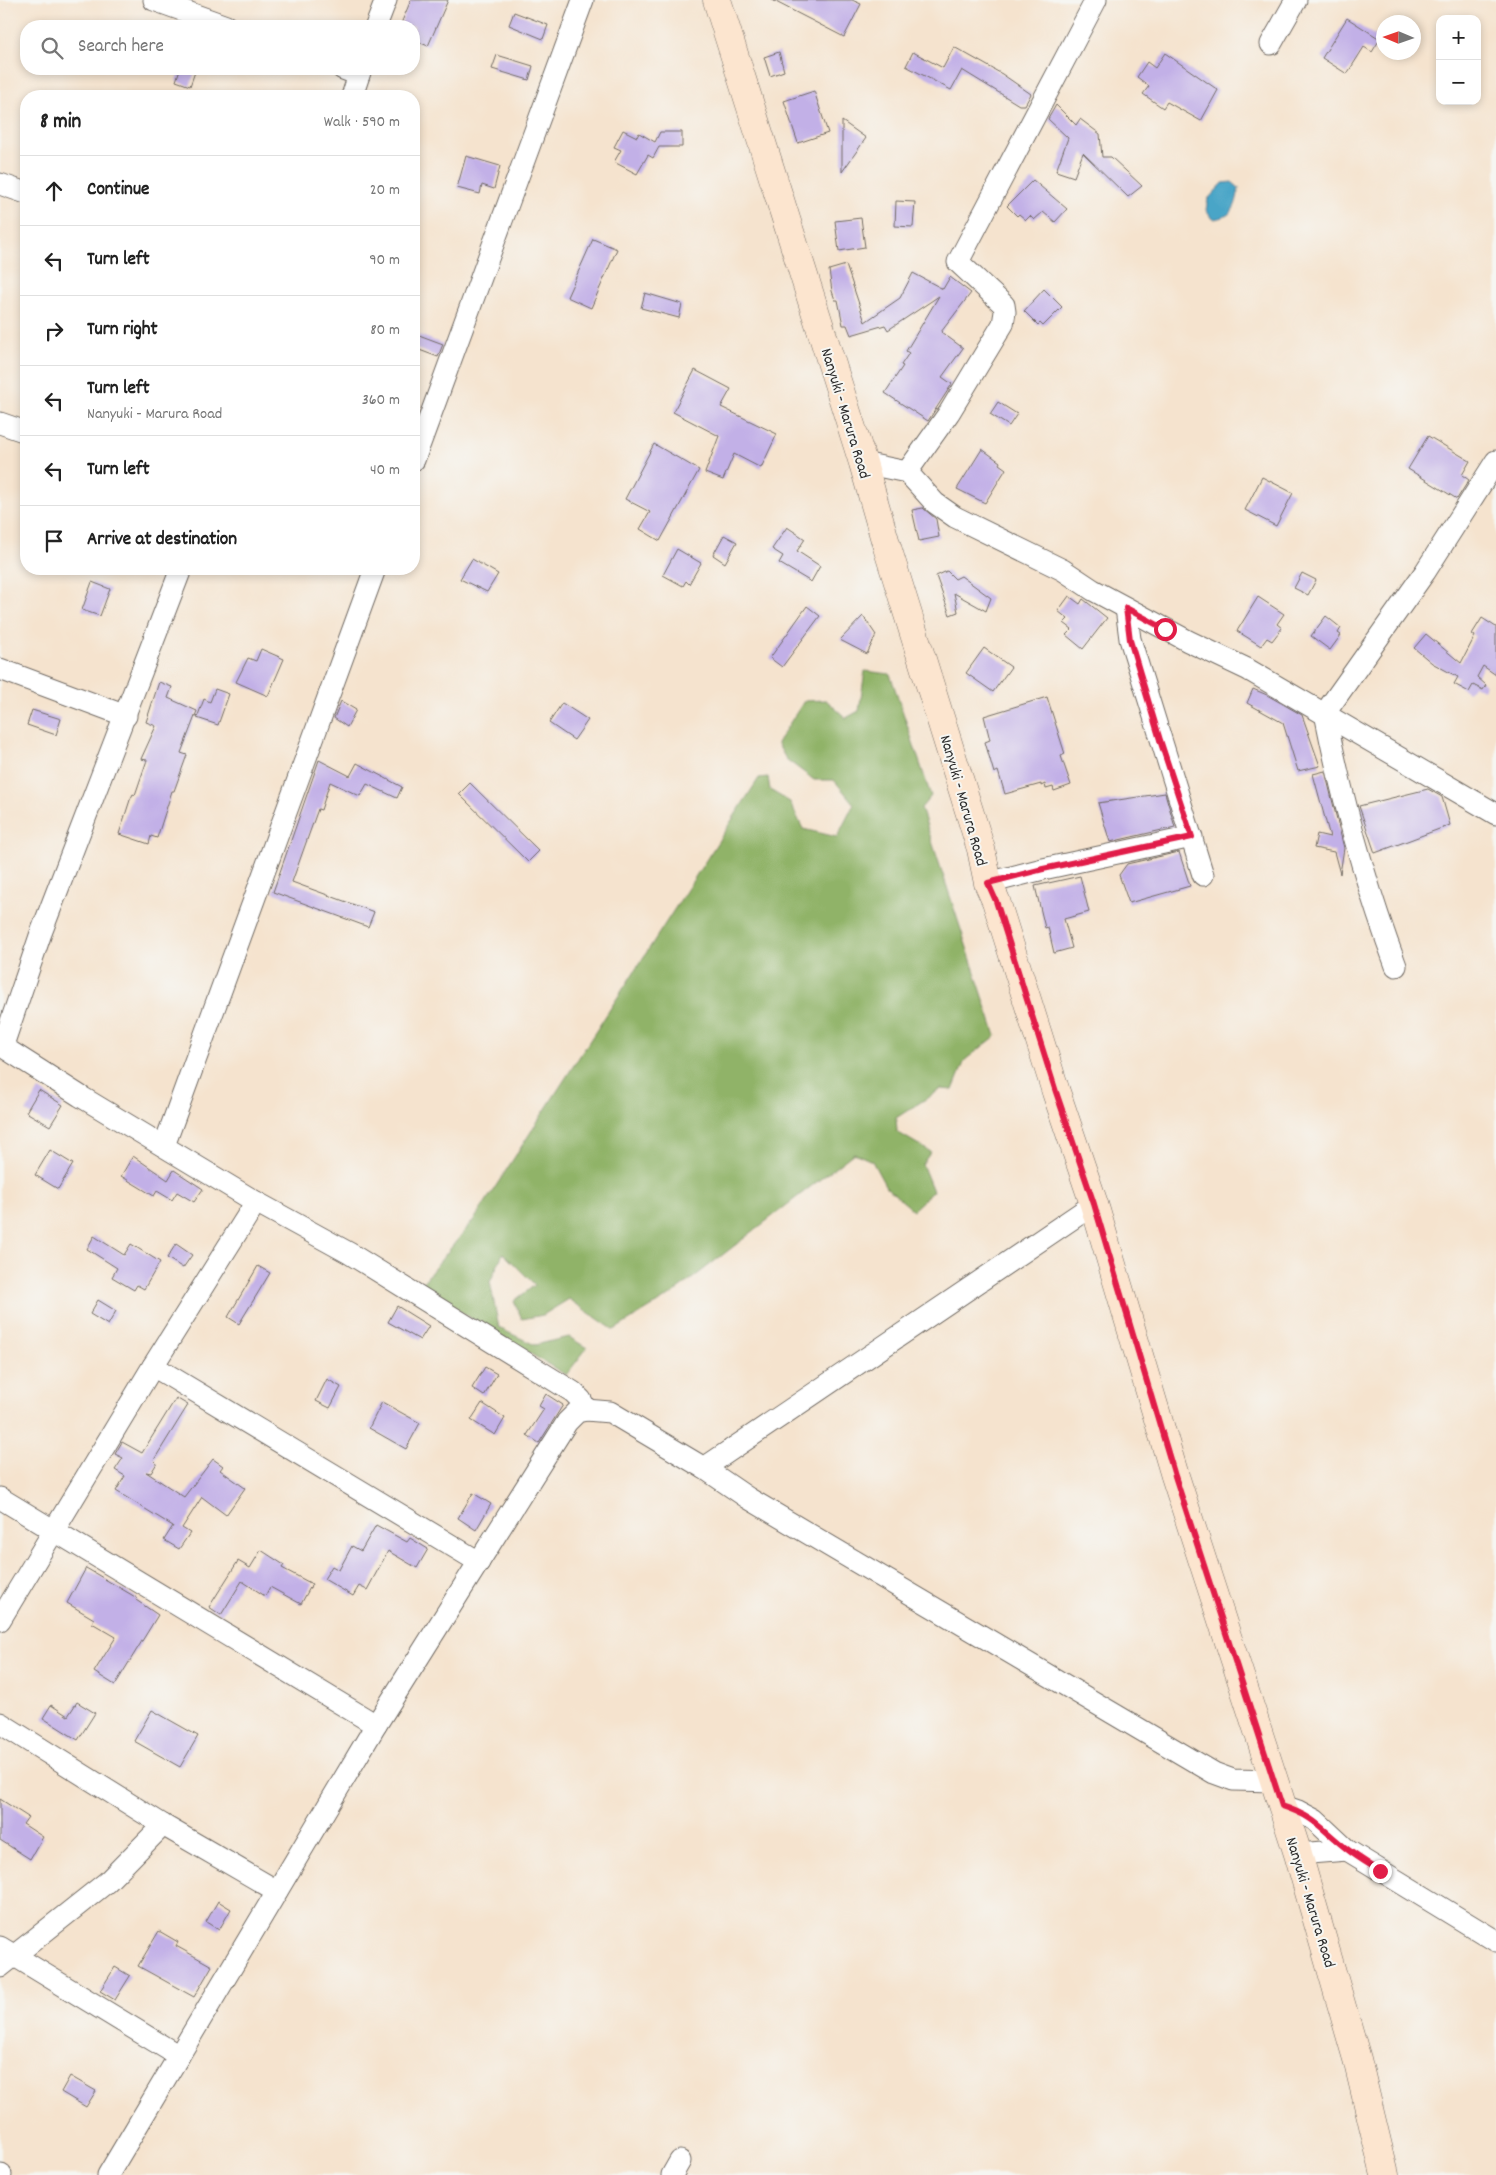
<!DOCTYPE html>
<html lang="en">
<head>
<meta charset="utf-8">
<style>
  :root { --surface:#fff; --page:#f6f6f6; --text:#222; --muted:#767676; --line:#e0e0e0 }
  body { margin:0; font-family:Dekko,sans-serif; background:var(--page); color:var(--text) }
  .controls { position:absolute; right:15px; top:15px; display:grid; overflow:hidden; border-radius:10px; box-shadow:0 2px 8px #0003 }
  .controls button { width:45px; height:45px; display:grid; place-items:center; padding:0; border:0; border-bottom:1px solid var(--line); background:var(--surface); color:var(--text); font:25px sans-serif }
  .compass { position:absolute; left:1376px; top:15px; width:45px; height:45px; border-radius:50%; background:var(--surface); box-shadow:0 2px 8px #0003; rotate:272deg }
  .stop { position:absolute; width:15px; height:15px; margin:-11px; border:4px solid #e11d48; border-radius:50%; background:#fff }
  .stop.end { background:#e11d48; border-color:#fff; box-shadow:0 1px 5px #0008 }
  .list { margin:0; padding:0; list-style:none }
  h2 { display:flex; justify-content:space-between; align-items:center; height:65px; margin:0; padding:0 20px; font-size:21px }
  h2 small { font-size:16px; font-weight:400; color:var(--muted) }
  .list li { display:grid; grid-template-columns:32px 1fr auto; gap:15px; align-items:center; box-sizing:border-box; height:70px; padding:0 20px; border-top:1px solid var(--line) }
  .list b { display:block; font-size:19px; white-space:nowrap }
  .list p { margin:0; font-size:16px; white-space:nowrap; color:var(--muted) }
  .list em { font-size:16px; font-style:normal; color:var(--muted) }
  .icon { flex:none; width:28px; height:28px; fill:none; stroke:currentColor; stroke-width:2; stroke-linecap:round; stroke-linejoin:round }
  .map { position:relative; flex:none; width:1496px; height:2175px; overflow:hidden }
  .search { position:absolute; background:var(--surface); box-shadow:0 2px 8px #0003; left:20px; top:20px; width:400px; height:55px; display:flex; align-items:center; gap:12px; box-sizing:border-box; padding:0 18px; border-radius:20px; color:var(--muted); font-size:19px }
  .panel { position:absolute; background:var(--surface); box-shadow:0 2px 8px #0003; left:20px; top:90px; width:400px; height:485px; border-radius:20px }
  .map>svg:first-child { display:block }
  .forest { fill:#90b368; stroke:#5e6f4a }
  .water { fill:#49a5c7; stroke:#3a6879 }
  .building { fill:#c2b0e7 }
  .lines { fill:none; stroke-linecap:round; stroke-linejoin:round }
  .street-casing { stroke:#726b64; stroke-width:23 }
  .secondary-casing { stroke:#726b64; stroke-width:29 }
  .street { stroke:#fff; stroke-width:21 }
  .secondary { stroke:#fce5cf; stroke-width:28 }
  .route { stroke:#e11d48; stroke-width:6 }
  .labels { text-anchor:middle; stroke-width:4; stroke-linejoin:round; paint-order:stroke }
  .street-label { font-size:16px; fill:#2b2b2b; stroke:#f6f6f2 }
</style>
</head>
<body>
<div class="map">
<svg width="1496" height="2175" viewBox="0 0 1496 2175">
  <rect width="100%" height="100%" fill="#f6f6f2"/>
  <filter id="ink" filterUnits="userSpaceOnUse"><feTurbulence type="fractalNoise" baseFrequency=".02" numOctaves="2"/><feDisplacementMap in="SourceGraphic" scale="10" xChannelSelector="R" yChannelSelector="G"/><feConvolveMatrix kernelMatrix="1 2 1 2 8 2 1 2 1" color-interpolation-filters="sRGB"/></filter>
  <filter id="wash" filterUnits="userSpaceOnUse"><feTurbulence type="fractalNoise" baseFrequency=".0096" numOctaves="4" result="noise"/><feDisplacementMap in="SourceGraphic" scale="20" xChannelSelector="R" yChannelSelector="G"/><feGaussianBlur stdDeviation="1.12" result="paint"/><feColorMatrix in="noise" values="0 0 0 0 0 0 0 0 0 0 0 0 0 0 0 0 0 1.4 0 .05"/><feComposite in="paint" operator="in"/></filter>
  <g filter="url(#wash)">
    <rect width="100%" height="100%" fill="#f5e3ce"/>
    <path class="forest" d="M865 671 890 674 931 796 921 808 996 1036 965 1060 953 1090 941 1089 896 1118 897 1132 931 1152 922 1164 933 1191 913 1210 886 1187 872 1161 854 1153 671 1295 614 1330 569 1299 543 1315 522 1319 514 1301 535 1285 503 1253 490 1282 499 1328 535 1345 569 1337 587 1348 566 1375 419 1287 476 1217 759 778 768 777 770 790 790 802 803 829 837 837 854 804 834 780H814L786 759 777 743 804 701 826 700 846 718 859 711Z"/>
    <path class="water" d="M1232 182 1239 188C1236 207 1233 218 1212 219L1206 210 1208 199 1223 183Z"/>
    <g id="blocks">
      <g class="building">
        <path d="M411 0H448L428 46 414 40V26H400Z"/>
        <path d="M772 0H852L861 4 844 37Z"/>
        <path d="M514 12 548 25 543 39 509 25Z"/>
        <path d="M1347 18 1380 39 1372 52 1364 47 1347 74 1322 58Z"/>
        <path d="M954 47 1002 74 1031 94 1025 105H1019L962 70 951 90 906 66 913 52 943 68Z"/>
        <path d="M779 52 784 71 770 76 764 57Z"/>
        <path d="M1165 53 1218 90 1201 121 1167 102 1163 108 1143 94 1149 86 1137 77 1147 62 1155 68Z"/>
        <path d="M497 55 533 66 529 80 492 69Z"/>
        <path d="M180 69H196L190 86 176 81Z"/>
        <path d="M814 91 828 133 798 143 784 101Z"/>
        <path d="M1056 105 1076 125 1080 119 1100 134 1102 157H1111L1142 186 1128 197 1083 153 1074 177 1056 171 1068 138 1048 119Z"/>
        <path d="M842 121 866 138 842 172Z"/>
        <path d="M623 130 637 137 639 133 655 142 660 132H682V147H659L653 158 648 155 637 174 614 162 621 150 614 147Z"/>
        <path d="M466 156 500 166 494 189 482 185 480 194 457 188Z"/>
        <path d="M1033 180 1067 209 1055 222 1043 212 1034 220 1030 216 1026 220 1019 214 1017 216 1007 206Z"/>
        <path d="M896 201 915 202 913 227 895 226Z"/>
        <path d="M861 218 865 247 839 251 835 221Z"/>
        <path d="M593 239 617 249 591 308 567 297Z"/>
        <path d="M846 265 865 322 900 298 913 273 943 289 950 277 971 293 941 332 963 348 942 377 952 384 928 421 885 393 903 366 901 365 909 353 906 351 939 296 888 330 885 325 851 335 847 325H843L838 300H835L832 291 829 270Z"/>
        <path d="M1044 289 1062 307 1043 326 1040 323 1038 325 1024 311Z"/>
        <path d="M645 293 682 304 679 318 641 308Z"/>
        <path d="M419 335 443 344 438 357 414 348Z"/>
        <path d="M695 370 731 389 721 407 777 434 761 468 734 454 723 480 705 473 719 436 673 412Z"/>
        <path d="M998 402 1017 414 1009 426 990 414Z"/>
        <path d="M1428 436 1470 461 1462 475 1469 480 1457 499 1408 469Z"/>
        <path d="M654 444 699 470 660 541 640 529 650 512 625 499Z"/>
        <path d="M982 449 1000 462 999 464 1006 469 985 503 957 489Z"/>
        <path d="M1262 477 1293 493 1276 526 1245 510Z"/>
        <path d="M923 508 936 519 939 537 919 541 912 510Z"/>
        <path d="M787 527 805 539 797 551 820 566 811 582 779 563 783 556 772 549Z"/>
        <path d="M724 535 737 542 725 563 713 555Z"/>
        <path d="M677 549 701 563 689 584 686 581 683 586 663 575Z"/>
        <path d="M472 559 498 574 487 592 460 579Z"/>
        <path d="M947 571 955 579 961 576 991 598 986 611 954 593 958 612 950 615 936 576Z"/>
        <path d="M1302 573 1316 580 1308 595 1294 588Z"/>
        <path d="M92 582 110 589 100 616 82 610Z"/>
        <path d="M1069 596 1080 604 1083 599 1107 618 1083 649 1066 635 1072 629 1064 623 1068 619 1058 611Z"/>
        <path d="M1258 597 1284 614 1277 624 1282 628 1272 641 1267 638 1261 646 1237 631Z"/>
        <path d="M807 606 820 616 782 667 770 658Z"/>
        <path d="M863 616 876 635 867 654 840 640Z"/>
        <path d="M1326 616 1341 628 1338 633 1341 635 1330 650 1311 636Z"/>
        <path d="M1482 618 1496 627V675L1483 666 1477 677 1486 685 1483 690 1473 685 1469 692 1454 684 1458 677 1432 663 1414 648 1426 634 1461 663 1475 636 1472 634Z"/>
        <path d="M984 648 1011 667 993 692 966 673Z"/>
        <path d="M261 649 284 659 268 696 236 682 248 658 256 661Z"/>
        <path d="M159 682 172 687 168 698 197 711 181 753 187 755 174 791H172L157 838 151 836 149 844 119 834 130 800 133 794 135 795 147 760 141 759 156 726 146 722Z"/>
        <path d="M215 689 229 694 218 725 197 718 204 699 210 702Z"/>
        <path d="M1253 689 1267 695 1302 715 1320 766 1298 771 1283 723 1247 703Z"/>
        <path d="M1047 697 1065 754 1061 756 1071 785 1054 791 1053 787 1046 789 1045 784 1041 786V784L1005 794 998 771 994 773 985 742 990 740 984 716Z"/>
        <path d="M341 701 356 710 347 727 334 718Z"/>
        <path d="M562 703 588 720 574 740 549 723Z"/>
        <path d="M32 710 61 719 56 735 27 725Z"/>
        <path d="M319 760 350 776 357 763 402 787 397 798 367 784 360 796 330 782 321 810 318 809 292 882 374 912 368 927 273 892Z"/>
        <path d="M1325 771 1344 848 1340 874 1334 852 1314 848 1317 834 1330 837 1313 774Z"/>
        <path d="M470 783 539 851 528 862 459 794Z"/>
        <path d="M1428 789 1442 797 1450 825 1375 853 1359 806Z"/>
        <path d="M1165 793 1175 827 1110 842 1098 803Z"/>
        <path d="M1179 852 1190 886 1129 903 1119 875 1127 864Z"/>
        <path d="M1080 876 1089 912 1064 919 1072 948 1054 953 1048 927 1045 928 1035 886Z"/>
        <path d="M39 1090 63 1105 50 1126 26 1112Z"/>
        <path d="M50 1150 73 1164 58 1189 35 1175Z"/>
        <path d="M133 1156 168 1180 174 1170 203 1189 194 1202 177 1192 172 1200 157 1191 154 1196 121 1176Z"/>
        <path d="M94 1236 124 1255 131 1244 160 1262 144 1289 137 1285 134 1290 112 1277 117 1268 87 1249Z"/>
        <path d="M176 1244 192 1255 183 1268 167 1258Z"/>
        <path d="M258 1266 270 1273 239 1324 228 1317Z"/>
        <path d="M98 1300 116 1311 108 1325 90 1314Z"/>
        <path d="M397 1306 429 1326 420 1340 388 1322Z"/>
        <path d="M485 1367 497 1374 484 1396 472 1388Z"/>
        <path d="M327 1379 341 1387 330 1408 316 1401Z"/>
        <path d="M546 1394 563 1405 539 1443 527 1435 544 1409 539 1406Z"/>
        <path d="M176 1398 188 1405 154 1460 157 1463 151 1473 146 1472 184 1497 213 1459 223 1466 220 1470 245 1488 226 1515 202 1497 182 1528 190 1533 179 1549 164 1540 173 1526 116 1491 125 1476 115 1470 123 1458 115 1454 122 1442 142 1453Z"/>
        <path d="M382 1402 420 1423 406 1449 369 1428Z"/>
        <path d="M482 1403 505 1418 495 1435 471 1420Z"/>
        <path d="M473 1493 491 1504 476 1530 458 1518Z"/>
        <path d="M376 1525 407 1542 410 1538 428 1549 417 1568 388 1551 367 1590 359 1586 353 1596 324 1579 332 1566 339 1570 352 1546 361 1551Z"/>
        <path d="M261 1550 284 1565 282 1568 312 1584 301 1604 270 1587 265 1596 242 1581 221 1615 209 1607 238 1561 250 1568Z"/>
        <path d="M86 1568 137 1598 136 1600 158 1615 115 1685 94 1672 116 1637 92 1623 94 1619 67 1603Z"/>
        <path d="M77 1702 95 1713 78 1740 43 1718 51 1705 68 1716Z"/>
        <path d="M152 1710 198 1736 180 1767 134 1741Z"/>
        <path d="M0 1799 28 1817 23 1824 43 1837 30 1859 0 1840Z"/>
        <path d="M218 1901 231 1909 219 1930 206 1922Z"/>
        <path d="M159 1931 178 1942 176 1946 212 1966 194 1997 138 1966Z"/>
        <path d="M115 1967 130 1976 115 2000 100 1991Z"/>
        <path d="M70 2076 96 2091 86 2107 61 2092Z"/>
      </g>
    </g>
  </g>
  <g filter="url(#ink)">
    <use href="#blocks" fill-opacity="0" stroke="#726b64" stroke-width="1"/>
    <g class="lines">
      <defs>
        <g id="street">
          <path d="M154 0 226 26"/>
          <path d="M376 26 386 0"/>
          <path d="M1271 44 1296 0"/>
          <path d="M343 69 359 75"/>
          <path d="M352 96 361 69"/>
          <path d="M0 184 26 193"/>
          <path d="M0 423 26 432"/>
          <path d="M414 460 583 0"/>
          <path d="M863 463 907 472 935 503 955 517 1063 570 1093 590 1188 641 1247 669 1496 814"/>
          <path d="M907 472 949 413 1003 324 1005 312 1004 305 958 262 1096 0"/>
          <path d="M1126 608 1130 639 1203 875"/>
          <path d="M0 669 126 716"/>
          <path d="M988 883 1043 869 1192 837"/>
          <path d="M1396 966C1365 883 1342 799 1325 713L1425 572 1496 461"/>
          <path d="M0 1045 80 1096 256 1202 349 1253 573 1392 581 1400 586 1410"/>
          <path d="M3 1045 41 933 181 569"/>
          <path d="M164 1146 375 569"/>
          <path d="M153 1366 479 1562"/>
          <path d="M704 1468 1094 1204"/>
          <path d="M0 1498 376 1725"/>
          <path d="M0 1620 153 1366 256 1202"/>
          <path d="M0 1723 163 1825 277 1891"/>
          <path d="M1283 1806 1298 1811 1315 1820 1347 1850 1496 1941"/>
          <path d="M1298 1854 1347 1850"/>
          <path d="M0 1947 179 2056"/>
          <path d="M0 1967 107 1882 163 1825"/>
          <path d="M0 2175H1"/>
          <path d="M108 2175 376 1725 567 1422 577 1412 586 1410 610 1412 704 1468 748 1498 1214 1773 1233 1780 1275 1781"/>
          <path d="M672 2175 680 2161"/>
        </g>
        <path id="secondary" d="M717 0 863 463 887 547 981 849 988 883 996 901 1056 1092 1094 1204 1175 1476 1298 1854 1357 2059 1385 2175"/>
      </defs>
      <use href="#street" class="street-casing"/>
      <use href="#secondary" class="secondary-casing"/>
      <use href="#street" class="street"/>
      <use href="#secondary" class="secondary"/>
    </g>
  </g>
  <g class="lines" filter="url(#ink)">
    <path class="route" d="M1165 629 1126 608 1130 640 1160 740 1192 837 1043 869 988 883 996 901 1056 1092 1094 1204 1175 1476 1282 1806C1316 1817 1321 1829 1347 1849 1357 1857 1369 1864 1380 1871"/>
  </g>
  <g class="labels">
    <g class="street-label">
      <text transform="translate(847 413) rotate(73)" y="6">Nanyuki - Marura Road</text>
      <text transform="translate(965 800) rotate(74)" y="6">Nanyuki - Marura Road</text>
      <text transform="translate(1312 1902) rotate(73)" y="6">Nanyuki - Marura Road</text>
    </g>
  </g>
</svg>
<div class="controls">
<button>+</button>
<button>−</button>
</div>
<svg class="compass" viewBox="-18 -18 36 36"><path d="M0-13l5 13h-10z" fill="#e53935"/><path d="M0 13l5-13h-10z" fill="#767676"/></svg>
<div class="stop" style="left:1165px;top:629px"></div>
<div class="stop end" style="left:1380px;top:1871px"></div>
<div class="search"><svg class="icon" aria-label="search" viewBox="0 0 24 24"><circle cx="10" cy="10" r="6"/><path d="M15 15l6 6"/></svg>Search here</div>
<section class="panel">
<h2>8 min<small>Walk · 590 m</small></h2>
<ul class="list">
<li><svg class="icon" aria-label="ahead" viewBox="0 0 24 24"><path d="M12 20V5M6 11l6-6 6 6"/></svg><div><b>Continue</b></div><em>20 m</em></li>
<li><svg class="icon" aria-label="left" viewBox="0 0 24 24"><path d="M17 20v-9H6M10 6l-5 5 5 5"/></svg><div><b>Turn left</b></div><em>90 m</em></li>
<li><svg class="icon" aria-label="right" viewBox="0 0 24 24"><path d="M7 20v-9h11M14 6l5 5-5 5"/></svg><div><b>Turn right</b></div><em>80 m</em></li>
<li><svg class="icon" aria-label="left" viewBox="0 0 24 24"><path d="M17 20v-9H6M10 6l-5 5 5 5"/></svg><div><b>Turn left</b><p>Nanyuki - Marura Road</p></div><em>360 m</em></li>
<li><svg class="icon" aria-label="left" viewBox="0 0 24 24"><path d="M17 20v-9H6M10 6l-5 5 5 5"/></svg><div><b>Turn left</b></div><em>40 m</em></li>
<li><svg class="icon" aria-label="arrive" viewBox="0 0 24 24"><path d="M6 21V4h12l-3 4 3 4H6"/></svg><div><b>Arrive at destination</b></div></li>
</ul>
</section>
</div>
</body>
</html>
